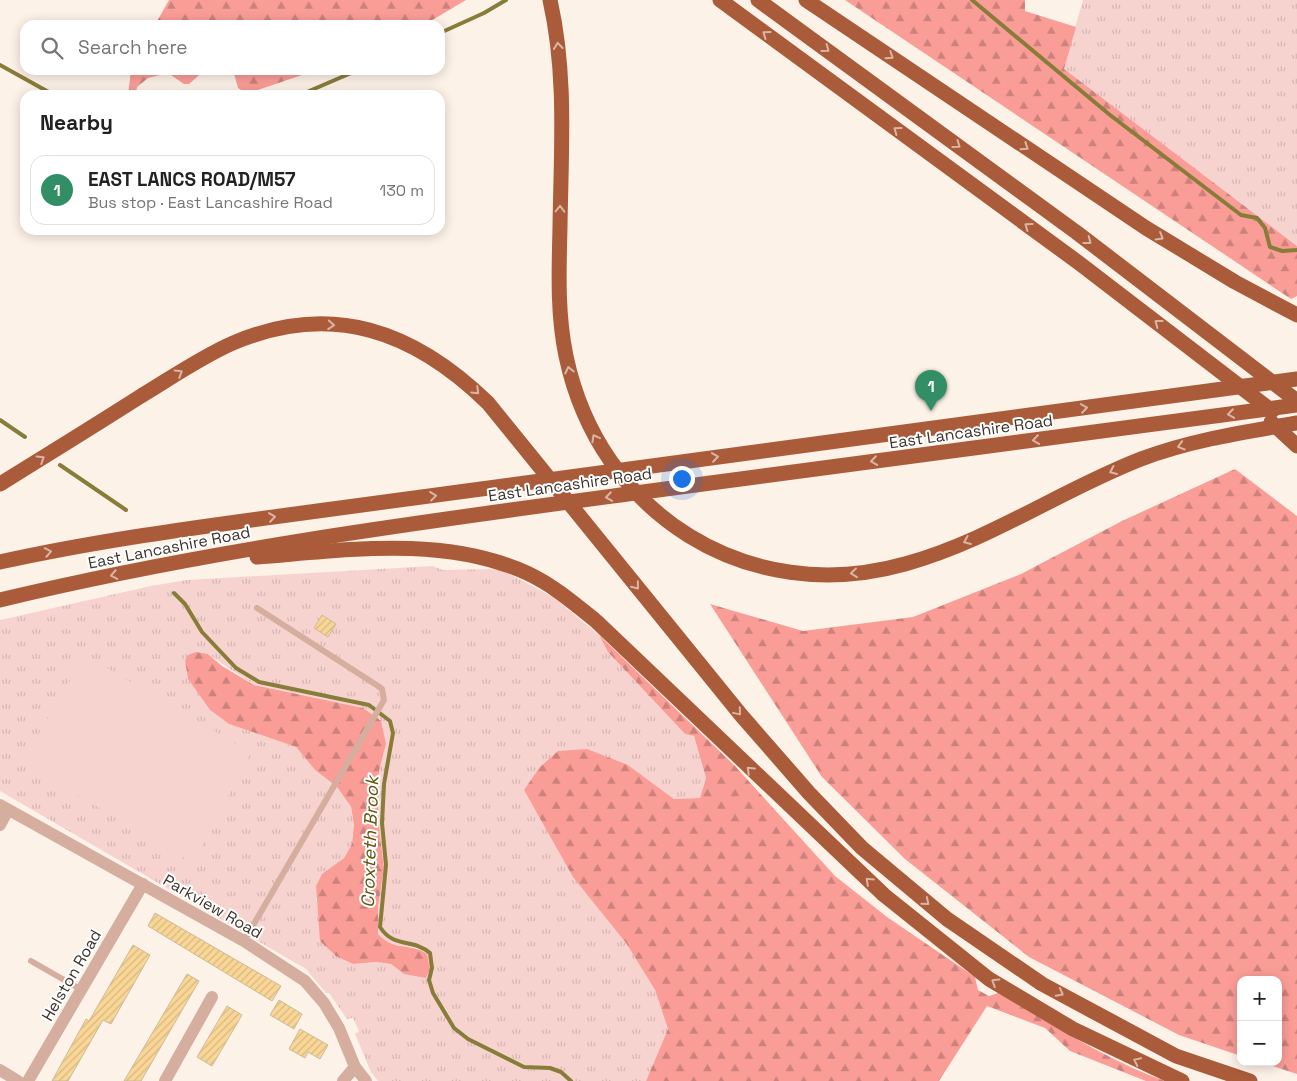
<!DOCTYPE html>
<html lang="en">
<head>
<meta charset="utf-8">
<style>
  :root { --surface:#fff; --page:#f6f6f6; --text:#222; --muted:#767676; --line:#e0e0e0; --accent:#328e65 }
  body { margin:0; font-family:"Space Grotesk",sans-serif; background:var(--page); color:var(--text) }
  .controls { position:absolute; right:15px; bottom:15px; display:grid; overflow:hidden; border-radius:10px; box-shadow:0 2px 12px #0003 }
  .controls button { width:45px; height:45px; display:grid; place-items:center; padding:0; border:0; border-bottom:1px solid var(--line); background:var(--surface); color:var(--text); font:25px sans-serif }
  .you { position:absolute; left:681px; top:478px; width:18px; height:18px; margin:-12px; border:4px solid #fff; border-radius:50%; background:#1a73e8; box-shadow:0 0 0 8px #1a73e833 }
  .badge { display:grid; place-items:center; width:32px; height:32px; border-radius:50%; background:var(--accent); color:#fff; font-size:16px; font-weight:700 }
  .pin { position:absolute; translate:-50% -41px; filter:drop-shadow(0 1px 2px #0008) }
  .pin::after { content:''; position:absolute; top:26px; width:18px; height:15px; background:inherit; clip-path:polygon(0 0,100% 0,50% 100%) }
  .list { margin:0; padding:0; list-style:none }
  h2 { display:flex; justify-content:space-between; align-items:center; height:65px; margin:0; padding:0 20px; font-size:21px }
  h2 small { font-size:16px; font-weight:400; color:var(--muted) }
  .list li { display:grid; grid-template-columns:32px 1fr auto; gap:15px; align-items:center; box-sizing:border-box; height:70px; margin:0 10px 10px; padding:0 10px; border:1px solid var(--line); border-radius:15px }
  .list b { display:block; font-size:19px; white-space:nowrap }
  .list p { margin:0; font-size:16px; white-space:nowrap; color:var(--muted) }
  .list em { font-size:16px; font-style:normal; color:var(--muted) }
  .icon { flex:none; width:28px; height:28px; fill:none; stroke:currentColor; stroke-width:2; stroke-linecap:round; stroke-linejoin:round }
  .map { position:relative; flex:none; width:1297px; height:1081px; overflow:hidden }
  .search { position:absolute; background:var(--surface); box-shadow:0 2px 12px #0003; left:20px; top:20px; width:425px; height:55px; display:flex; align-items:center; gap:12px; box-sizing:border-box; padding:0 18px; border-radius:15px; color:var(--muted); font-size:19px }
  .panel { position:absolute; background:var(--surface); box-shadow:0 2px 12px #0003; left:20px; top:90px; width:425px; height:145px; border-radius:15px }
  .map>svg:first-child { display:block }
  .grass { fill:url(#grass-tufts); fill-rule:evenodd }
  .forest { fill:url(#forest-firs) }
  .pitch { fill:#f7d3d0 }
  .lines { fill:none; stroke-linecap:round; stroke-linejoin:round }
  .stream { stroke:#887c39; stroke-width:4 }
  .building { fill:url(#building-hatch); stroke:#cbba9c }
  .lane { stroke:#d6ae9f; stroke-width:6 }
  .street { stroke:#d6ae9f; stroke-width:12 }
  .highway { stroke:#aa5b3a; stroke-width:15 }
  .oneway { stroke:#d9b5a6 }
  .labels { text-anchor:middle; stroke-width:4; stroke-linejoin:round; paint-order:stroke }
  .street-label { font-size:16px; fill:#3e332a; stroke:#fff }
  .water-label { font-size:18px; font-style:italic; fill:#5c530c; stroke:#fff }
</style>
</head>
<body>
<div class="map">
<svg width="1297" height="1081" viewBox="0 0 1297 1081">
  <defs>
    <pattern id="grass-tufts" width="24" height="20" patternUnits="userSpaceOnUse" patternTransform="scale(1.25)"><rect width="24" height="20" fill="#f7d3d0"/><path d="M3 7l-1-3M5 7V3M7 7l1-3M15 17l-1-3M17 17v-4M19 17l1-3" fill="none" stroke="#d5b6b3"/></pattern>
    <pattern id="forest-firs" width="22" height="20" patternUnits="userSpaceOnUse" patternTransform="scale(1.25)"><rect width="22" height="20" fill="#fb9d97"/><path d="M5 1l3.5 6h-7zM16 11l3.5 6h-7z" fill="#cd817b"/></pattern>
    <pattern id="building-hatch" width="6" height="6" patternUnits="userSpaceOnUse" patternTransform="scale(1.25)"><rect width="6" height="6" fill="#f9d695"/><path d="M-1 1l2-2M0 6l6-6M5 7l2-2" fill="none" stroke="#d6b881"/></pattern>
  </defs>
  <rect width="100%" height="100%" fill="#fdf2e8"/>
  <g class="grass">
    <path d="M1083 0H1297V246L1063 69Z"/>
    <path d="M432 566 443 570 500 569 553 597 599 635 608 652 685 734 694 736 706 778 700 798 674 799 628 765 524 790 626 943 655 990 668 1029 646 1081H378L371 1072 355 1034 359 1031 353 1018 347 1019 329 993H326L306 969 0 791V620L151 586 187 580ZM322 615 336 624 328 636 314 628ZM208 654 254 685 362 708 386 744 379 771 378 818 384 868 378 907V934L388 944 418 948 404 974 391 964 376 962 353 964 320 941 321 926 316 898 335 865 344 858 352 844 354 824 351 808 337 787 315 770 296 747 229 724 210 710 188 679 185 661Z"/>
  </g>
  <g class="forest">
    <path d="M169 0H466L424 25H155Z"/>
    <path d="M845 0H1025V11L1076 27 1064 69 1297 246V296L1291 299Z"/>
    <path d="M131 70H205L189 84H184L168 73 148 78 137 87 136 95H128Z"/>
    <path d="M233 70H317L252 92H245L238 88Z"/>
    <path d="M1235 469 1297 516V1074L1260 1062H1278V980H1241V1056L1179 1035 1029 957 905 859 822 777 710 604 803 631 913 617 1021 574 1122 521Z"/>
    <path d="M599 635 735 766 835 876 887 917 975 977 978 990 989 996 1001 992C1053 1025 1106 1060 1165 1081H1146L1070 1051 1045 1028 987 1006 939 1081H646L668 1029 655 990 626 943 573 877 524 790 540 767 558 751 587 749 628 765 674 799 700 798 706 778 694 736 685 734 608 652Z"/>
    <path d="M196 652 208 654 222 666 254 685 363 708 381 721 386 744 379 771 378 818 384 868 378 907V934C396 953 407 941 427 954L430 969 426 978 404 974 391 964 376 962 353 964 336 956 320 941 316 886 322 874 344 858 352 844 354 824 351 807 337 787 315 770 296 747 229 724 210 710 188 679 185 661 188 655Z"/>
  </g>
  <path class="pitch" d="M85 655 251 753 193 863 22 762Z"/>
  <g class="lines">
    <g class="stream">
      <path d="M972 0 1110 115 1241 215 1257 218 1265 228 1270 247 1282 251 1297 250"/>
      <path d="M440 33 484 13 506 0"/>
      <path d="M0 65 54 95"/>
      <path d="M300 95 358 70"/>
      <path d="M0 420 25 437"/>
      <path d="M60 465 126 510"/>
      <path d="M174 593 185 604 202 632 236 668 259 682 369 705 390 721 393 733 384 784 382 823 386 865 380 927C394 949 413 938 430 953L432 968 429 980 433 993 454 1028 468 1039 524 1067 550 1068 561 1072 571 1081"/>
    </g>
  </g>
  <g class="building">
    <path d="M322 615 336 624 328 637 314 628Z"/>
    <path d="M155 913 281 986 272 1001 148 926Z"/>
    <path d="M133 945 150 955 111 1024 103 1020 68 1081H52L86 1019 89 1021Z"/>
    <path d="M187 974 199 981 141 1081H124Z"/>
    <path d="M279 1000 302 1014 294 1029 270 1015Z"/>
    <path d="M227 1006 242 1015 212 1066 197 1057Z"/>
    <path d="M300 1029 328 1045 320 1059 308 1052 305 1058 289 1049Z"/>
  </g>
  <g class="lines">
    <g class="lane">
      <path d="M244 941 384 700 382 689 378 686 257 608"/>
      <path d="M31 961 80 989"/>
    </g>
    <g class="street">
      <path d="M0 805 244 941 305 981 324 1003 339 1028 355 1067 366 1081"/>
      <path d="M0 825 8 810"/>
      <path d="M0 1070 18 1081"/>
      <path d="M28 1081 143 884"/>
      <path d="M165 1081 212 997"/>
      <path d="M343 1081 355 1067"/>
    </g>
    <g class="highway">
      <path d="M550 0C567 75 561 151 560 227 559 270 557 313 566 356 599 514 748 608 905 564 989 541 1061 490 1141 459 1191 440 1245 432 1297 423"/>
      <path d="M720 0 1079 263 1272 411"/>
      <path d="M758 0 1076 232 1297 401"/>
      <path d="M806 0 1146 228 1235 282 1297 315"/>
      <path d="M1271 422 1297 446"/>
      <path d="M0 484C47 455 94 426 141 396 171 378 201 357 233 343 332 301 414 331 488 403L741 715 809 793 862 848 947 919 1042 984 1176 1056 1250 1081"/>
      <path d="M257 557C346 550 443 535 527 573 553 585 575 604 596 621L884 895 989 979 1073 1029 1182 1081"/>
      <path d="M0 562C95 541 191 528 288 515L1297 379"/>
      <path d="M0 600C211 549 428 521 643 492 861 463 1079 434 1297 405"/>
    </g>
  </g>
  <defs><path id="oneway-chevron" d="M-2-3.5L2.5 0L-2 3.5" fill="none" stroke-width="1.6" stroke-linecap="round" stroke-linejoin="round" transform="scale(1.25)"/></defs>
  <g class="oneway">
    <use href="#oneway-chevron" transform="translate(766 34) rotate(-144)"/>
    <use href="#oneway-chevron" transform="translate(558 46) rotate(-96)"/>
    <use href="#oneway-chevron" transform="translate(826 49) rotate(36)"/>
    <use href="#oneway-chevron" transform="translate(890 56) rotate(34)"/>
    <use href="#oneway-chevron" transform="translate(897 130) rotate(-144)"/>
    <use href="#oneway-chevron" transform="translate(957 145) rotate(36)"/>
    <use href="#oneway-chevron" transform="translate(1025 147) rotate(34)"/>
    <use href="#oneway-chevron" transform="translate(560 209) rotate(-89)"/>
    <use href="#oneway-chevron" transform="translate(1028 226) rotate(-144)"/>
    <use href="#oneway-chevron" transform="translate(1160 237) rotate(31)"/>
    <use href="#oneway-chevron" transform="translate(1088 241) rotate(37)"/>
    <use href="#oneway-chevron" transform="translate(1158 323) rotate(-143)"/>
    <use href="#oneway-chevron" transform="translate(331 325) rotate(4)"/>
    <use href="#oneway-chevron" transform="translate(569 370) rotate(-103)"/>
    <use href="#oneway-chevron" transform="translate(179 373) rotate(-32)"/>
    <use href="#oneway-chevron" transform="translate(476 391) rotate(44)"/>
    <use href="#oneway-chevron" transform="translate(1084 408) rotate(-8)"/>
    <use href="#oneway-chevron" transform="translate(1231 414) rotate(172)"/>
    <use href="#oneway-chevron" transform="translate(595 438) rotate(-119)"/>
    <use href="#oneway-chevron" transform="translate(1036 440) rotate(172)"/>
    <use href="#oneway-chevron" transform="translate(1181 446) rotate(163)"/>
    <use href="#oneway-chevron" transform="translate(715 457) rotate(-8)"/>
    <use href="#oneway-chevron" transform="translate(41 459) rotate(-32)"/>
    <use href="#oneway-chevron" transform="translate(874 461) rotate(172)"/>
    <use href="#oneway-chevron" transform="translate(1113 471) rotate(156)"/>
    <use href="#oneway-chevron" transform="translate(433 496) rotate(-7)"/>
    <use href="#oneway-chevron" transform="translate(609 497) rotate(172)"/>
    <use href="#oneway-chevron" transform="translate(272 517) rotate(-8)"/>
    <use href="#oneway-chevron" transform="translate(967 541) rotate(157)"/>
    <use href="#oneway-chevron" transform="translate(48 552) rotate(-11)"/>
    <use href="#oneway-chevron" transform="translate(854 573) rotate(174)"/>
    <use href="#oneway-chevron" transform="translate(114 575) rotate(169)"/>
    <use href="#oneway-chevron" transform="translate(636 586) rotate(51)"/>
    <use href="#oneway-chevron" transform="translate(738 712) rotate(50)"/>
    <use href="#oneway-chevron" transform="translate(750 770) rotate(-136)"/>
    <use href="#oneway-chevron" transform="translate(869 881) rotate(-137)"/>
    <use href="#oneway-chevron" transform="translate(926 902) rotate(39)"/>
    <use href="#oneway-chevron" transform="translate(995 982) rotate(-148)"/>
    <use href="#oneway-chevron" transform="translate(1060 993) rotate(28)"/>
    <use href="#oneway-chevron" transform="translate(1137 1061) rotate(-154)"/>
  </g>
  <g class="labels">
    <g class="street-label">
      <text transform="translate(971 431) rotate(-8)" y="6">East Lancashire Road</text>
      <text transform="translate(570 484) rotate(-8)" y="6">East Lancashire Road</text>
      <text transform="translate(169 547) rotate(-11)" y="6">East Lancashire Road</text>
      <text transform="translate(213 906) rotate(30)" y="6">Parkview Road</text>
      <text transform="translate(71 975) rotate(-60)" y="6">Helston Road</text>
    </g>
    <g class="water-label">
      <text transform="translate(370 842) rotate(-88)" y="6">Croxteth Brook</text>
    </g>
  </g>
</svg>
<div class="controls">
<button>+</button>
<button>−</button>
</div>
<div class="you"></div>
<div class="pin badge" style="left:931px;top:411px">1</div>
<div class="search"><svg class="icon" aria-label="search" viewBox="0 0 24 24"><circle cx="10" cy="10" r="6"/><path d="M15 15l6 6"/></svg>Search here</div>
<section class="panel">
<h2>Nearby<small></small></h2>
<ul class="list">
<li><span class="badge">1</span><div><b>EAST LANCS ROAD/M57</b><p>Bus stop · East Lancashire Road</p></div><em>130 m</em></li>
</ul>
</section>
</div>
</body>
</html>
